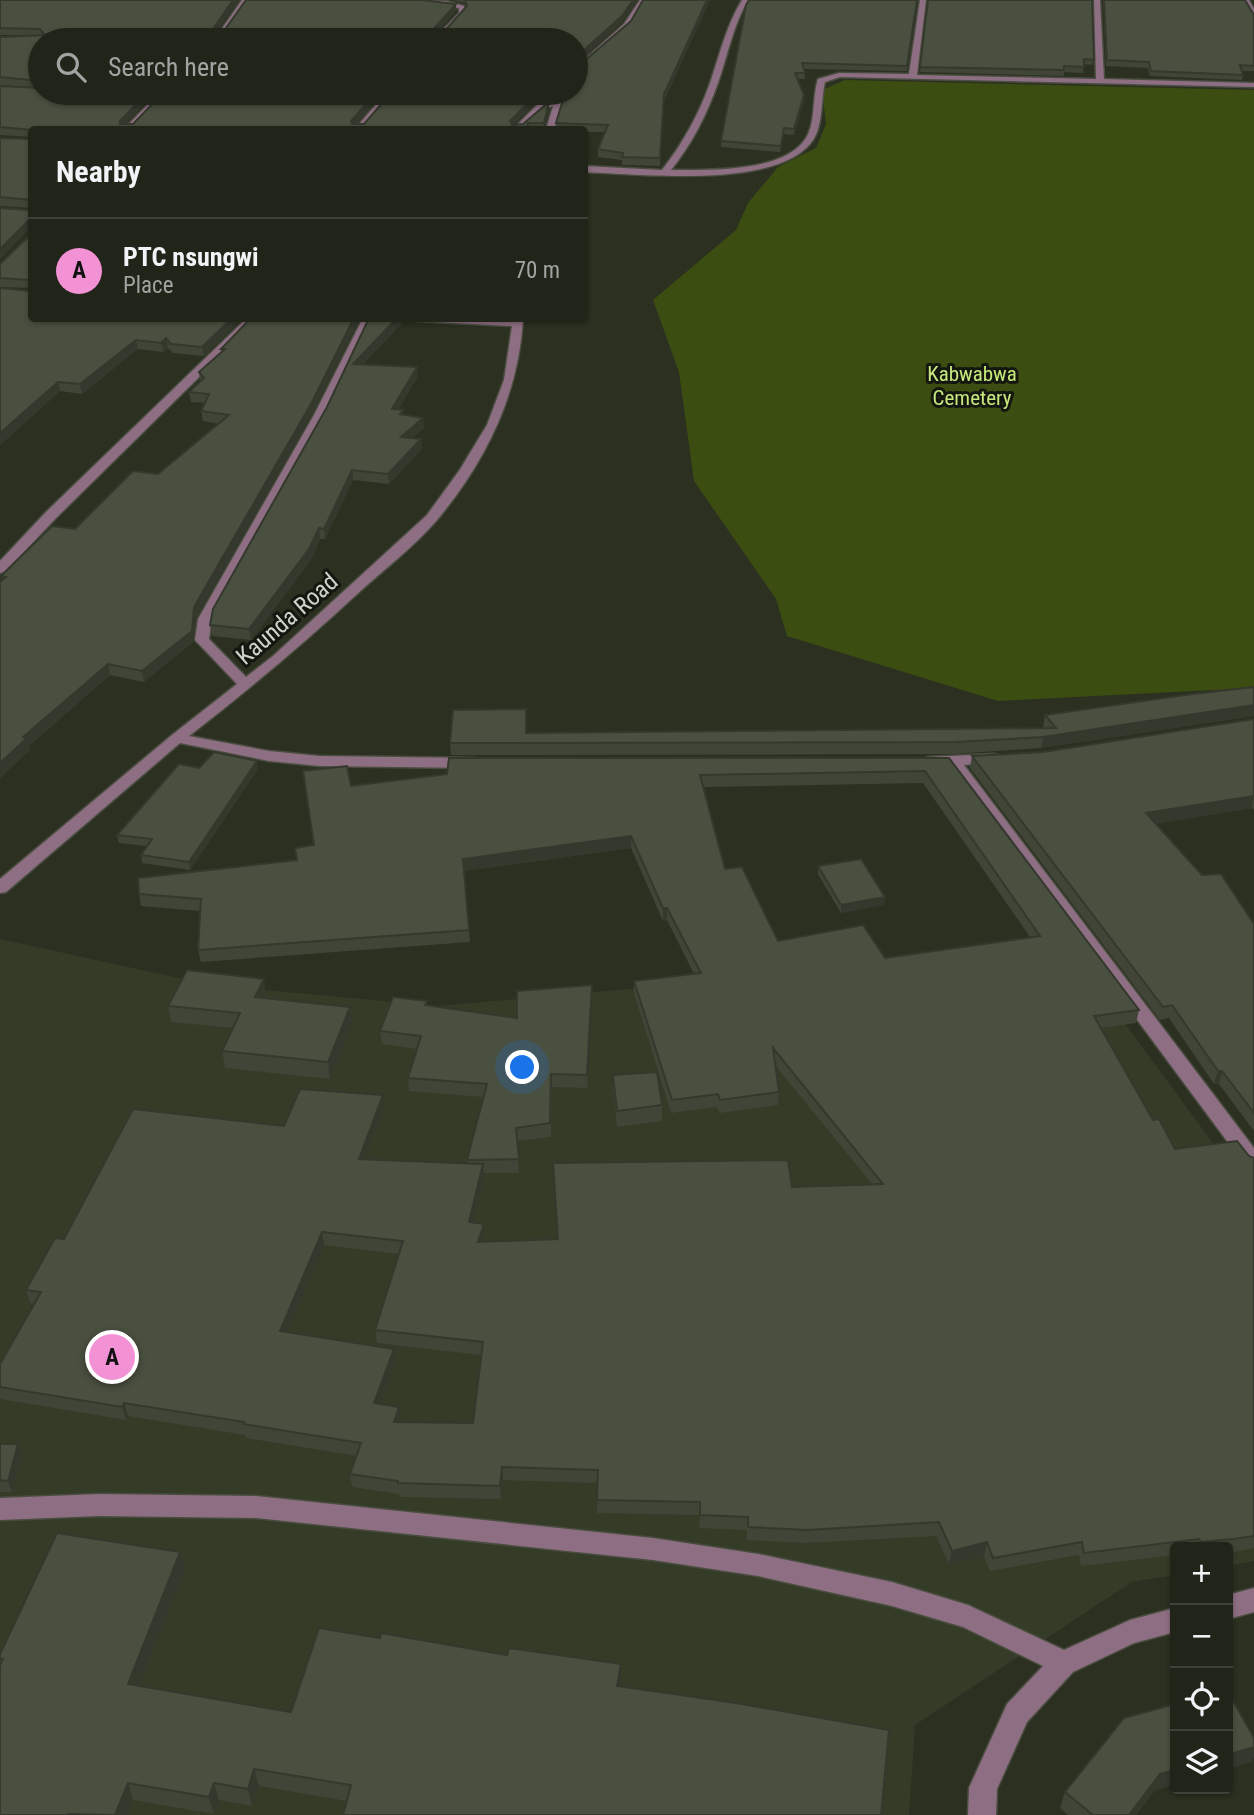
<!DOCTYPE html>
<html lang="en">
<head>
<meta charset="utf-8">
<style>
  :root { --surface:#202419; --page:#2d3026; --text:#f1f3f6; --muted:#a2a4a2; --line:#3d4138; --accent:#f391d5 }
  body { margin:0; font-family:"Roboto Condensed",sans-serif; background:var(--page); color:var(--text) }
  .controls { position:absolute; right:21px; bottom:21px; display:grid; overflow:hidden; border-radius:7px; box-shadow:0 2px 5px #0004 }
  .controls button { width:63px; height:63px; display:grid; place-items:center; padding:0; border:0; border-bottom:2px solid var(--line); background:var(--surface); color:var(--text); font:35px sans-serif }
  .you { position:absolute; left:523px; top:1068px; width:24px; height:24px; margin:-18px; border:5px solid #fff; border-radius:50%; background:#1a73e8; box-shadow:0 0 0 10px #1a73e833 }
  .badge { display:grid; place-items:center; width:46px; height:46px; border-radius:50%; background:var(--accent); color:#111; font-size:23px; font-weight:700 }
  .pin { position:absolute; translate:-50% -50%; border:4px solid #fff; box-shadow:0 2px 7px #0006 }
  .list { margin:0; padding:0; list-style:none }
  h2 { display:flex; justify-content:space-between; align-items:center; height:91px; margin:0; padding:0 28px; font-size:30px }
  h2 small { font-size:23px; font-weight:400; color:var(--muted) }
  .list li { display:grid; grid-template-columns:46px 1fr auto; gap:21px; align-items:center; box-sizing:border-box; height:105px; padding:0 28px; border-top:2px solid var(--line) }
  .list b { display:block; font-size:26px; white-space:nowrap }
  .list p { margin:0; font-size:23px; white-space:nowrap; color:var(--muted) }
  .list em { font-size:23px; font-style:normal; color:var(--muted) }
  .icon { flex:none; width:38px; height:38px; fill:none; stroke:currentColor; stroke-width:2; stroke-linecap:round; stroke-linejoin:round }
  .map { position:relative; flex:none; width:1254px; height:1815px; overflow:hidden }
  .search { position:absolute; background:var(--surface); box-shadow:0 2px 5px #0004; left:28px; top:28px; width:560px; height:77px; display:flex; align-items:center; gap:18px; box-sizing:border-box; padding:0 24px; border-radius:38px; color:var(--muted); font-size:26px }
  .panel { position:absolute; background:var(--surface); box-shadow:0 2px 5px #0004; left:28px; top:126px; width:560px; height:196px; border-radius:7px }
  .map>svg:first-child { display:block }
  .built { fill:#343b27 }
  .green { fill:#3c4d11 }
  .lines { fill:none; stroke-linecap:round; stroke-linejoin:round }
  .minor-casing { stroke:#494d3f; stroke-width:3 }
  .minor { fill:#8d6e82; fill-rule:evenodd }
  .wall { fill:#404537; fill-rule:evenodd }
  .shaded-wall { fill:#34382d }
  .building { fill:#4a5040; stroke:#34382d; stroke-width:2; fill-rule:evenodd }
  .labels { text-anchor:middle; stroke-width:6; stroke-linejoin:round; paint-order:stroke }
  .far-park-label { font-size:21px; fill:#c6e87c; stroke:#141710 }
  .street-label { font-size:24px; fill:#cfd3ca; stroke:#141710 }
</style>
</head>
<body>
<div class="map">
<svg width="1254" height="1815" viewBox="0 0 1254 1815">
  <rect width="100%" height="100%" fill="#2b3021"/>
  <path class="built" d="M0 939 211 985 439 1006 639 988 1063 939 1254 1199V1561L1228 1566V1547H1175V1575L1132 1582 915 1725 909 1815H0Z"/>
  <path class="green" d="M845 80 1254 90V688L998 701 787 636 776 599 694 481 679 372 653 300 736 230 748 203 778 167 816 148 826 124 822 90Z"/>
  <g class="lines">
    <defs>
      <g id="minor">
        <path d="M242 0H248L220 40H214Z"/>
        <path d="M387 0 446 1 464 6 465 13 440 40H433L459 13V8Z"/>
        <path d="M640 0H646L629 26 576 73V67L624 24Z"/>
        <path d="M742 0H748C733 26 728 54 718 83 707 114 692 144 671 170 707 170 784 173 806 138 816 122 812 97 818 79L839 73 909 74 920 0H926L917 75 1096 79 1094 0H1100L1104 79 1254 83V87L840 77 825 82C821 99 823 126 813 140 780 190 638 174 584 172V166L662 170C683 143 699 114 710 83 720 54 726 26 742 0Z"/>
        <path d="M1243 0H1249L1254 9V18Z"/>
        <path d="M100 93H167L132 130H123L155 97Z"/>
        <path d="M386 93H394L363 130H354Z"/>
        <path d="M557 94 564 96 554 130H546L553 106 543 109 521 130H512L537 105 555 101Z"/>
        <path d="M247 318H259L56 518 5 572 0 573V561L46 512Z"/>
        <path d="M363 318H374L326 415 212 619 209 639 246 677 273 656 427 515 459 471 487 425 504 380 512 326 416 321 411 318H523C519 394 486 461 437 520 414 547 382 571 356 595 302 645 247 691 189 736L269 751 319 756 473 758 481 763 473 768 319 766 269 761 180 743 6 892 0 893V879L172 735 237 684 195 640 198 619 314 415Z"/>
        <path d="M994 754 1000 756 1002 759 1000 762 964 765 1254 1148V1170L1247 1168 949 766 928 767 920 762 928 757Z"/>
        <path d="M99 1494 256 1496 653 1538 758 1554 892 1582 968 1605 1064 1650 1130 1620 1175 1608V1632L1134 1643 1073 1672 1027 1722 997 1789 996 1815H968L969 1788 1007 1704 1043 1666 963 1627 892 1606 758 1576 653 1560 256 1518 99 1516 0 1520V1498Z"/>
        <path d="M1254 1588V1612L1228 1619V1595Z"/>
      </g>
    </defs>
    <use href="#minor" class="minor-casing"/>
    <use href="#minor" class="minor"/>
  </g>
  <g class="wall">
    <path d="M0 0H239L214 35 456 10 435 35 440 36 466 7 465 3 452 0H637L622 22 576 64V40H40V88L0 85V37L32 35H0Z"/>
    <path d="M643 0H710L664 101 660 166 622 165V160L598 157V149L605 132H584V130H556V123L565 96 560 93H576L631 21Z"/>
    <path d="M749 0H917L907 71 804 69 805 79H797L804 95V101L794 135 784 134 780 152 721 147V141Z"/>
    <path d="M928 0H1092L1093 65 1084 64 1083 73 1064 72V76L920 72Z"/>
    <path d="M1103 0H1245L1254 15V71H1242L1243 75 1242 80 1150 76 1148 68 1106 66Z"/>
    <path d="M0 86 149 99 125 124H133L383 93 356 124H364L391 93H557L553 99 535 103 513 125 523 124 549 102V110L544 130H32V137L0 135Z"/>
    <path d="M0 138 30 139 32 138V208L0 206Z"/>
    <path d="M0 208 30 210 32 209V228H30L0 259Z"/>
    <path d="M32 233V318H243L204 356 173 353 168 348 163 352 138 349 82 394 60 391 0 445V288L30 291 31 288 0 287V264Z"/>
    <path d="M251 318H360L312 414 196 618 193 642 144 682 110 675 29 746 30 750 0 778V582L2 580 1 576 158 474 219 424 203 421 201 411 205 403 191 402 189 392 200 382 199 372 221 353V349Z"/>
    <path d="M369 318H407L363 364 418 376 398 410 404 415 423 418 424 428 412 438 421 439 422 449 389 484 353 480 325 539H320L311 560 251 640 212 636 210 625 327 407Z"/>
    <path d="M1254 687V716L1041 748 954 754 451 755 450 743 526 709 527 733 1044 728 1043 727 1045 715Z"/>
    <path d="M1254 719V810L1252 808 1155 824 1202 875 1254 924V1131L1219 1084H1214L1169 1018 1160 1020 970 768 972 756 1043 752Z"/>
    <path d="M949 758 1139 1010 1136 1023 1100 1028 1153 1120 1175 1149 1249 1156 1254 1158V1548L1228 1553V1547H1175V1555L1081 1566 1079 1555 990 1571 984 1556 949 1564 936 1536 805 1543 747 1540V1530L699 1528 700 1515 597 1513 598 1483 503 1480 501 1499 400 1497 399 1494 352 1487 350 1474 357 1456 246 1438 245 1435 128 1416 126 1420 0 1399V1364L34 1303H30L26 1290 64 1239 284 1126 384 1108 365 1159 467 1163V1160L483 1097 409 1091 408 1078 417 1049 382 1044 380 1031 427 1005 517 1018 592 985 588 1088 552 1087 551 1137 517 1141 519 1173H483L484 1177 473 1223 484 1224V1237L483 1242 558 1239 792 1187 872 1184 775 1065 779 1092 778 1105 720 1113 717 1107 671 1113 634 993V981L694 974 667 920 663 921 631 848 464 871 470 942 201 962 198 950 200 911 141 906 139 894 297 860 314 845 351 786ZM923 783 1030 937 885 958 778 941 725 869 703 787ZM324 1245 399 1254 375 1330 377 1343 481 1355 473 1423 400 1422 399 1407 380 1404 395 1362 287 1332Z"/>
    <path d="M199 768 258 769 190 870 142 863 141 855 147 846 119 843 117 835Z"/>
    <path d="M818 866 884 905 841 913 818 874Z"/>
    <path d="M266 995 265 998 350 1007 352 1023 330 1079 225 1068 222 1051 233 1028 171 1022 168 1006Z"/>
    <path d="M613 1075 662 1105V1121L617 1127 613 1091Z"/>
    <path d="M0 1444 22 1456 12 1492H0Z"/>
    <path d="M180 1552 185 1569 139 1686 291 1712 621 1681 620 1687 347 1801 259 1786 252 1806 219 1800 214 1814 133 1800 128 1815H0V1654Z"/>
    <path d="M1175 1704V1784L1155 1790 1136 1815H1068L1060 1808 1065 1792Z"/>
  </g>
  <g class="shaded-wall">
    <path d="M233 0H239L212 38 211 32Z"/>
    <path d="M633 0H637L622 22 576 64V57Z"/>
    <path d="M707 0H710L664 101 660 166 664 94Z"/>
    <path d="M456 4V10L430 40V33Z"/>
    <path d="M147 93H148L149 99 121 128 120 121Z"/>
    <path d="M376 93H383L352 128 351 121Z"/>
    <path d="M547 93H557L553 99 535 103 510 128V121L535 96Z"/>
    <path d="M804 95V101L794 135V129Z"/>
    <path d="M549 102V110L544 130V123Z"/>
    <path d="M29 220 30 228 0 259V249Z"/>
    <path d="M232 318H243L204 356 202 347Z"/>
    <path d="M354 318H360L312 414 196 618 193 642 144 682 142 671 194 607Z"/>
    <path d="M397 318H407L354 373 353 364Z"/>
    <path d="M166 338 168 348 163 352 161 343Z"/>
    <path d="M136 340 138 349 82 394 80 384Z"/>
    <path d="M417 367 418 376 393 419 392 409Z"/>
    <path d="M58 382 60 391 0 445V433Z"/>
    <path d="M423 418 424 428 402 447 401 437Z"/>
    <path d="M421 439 422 449 389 484 388 474Z"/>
    <path d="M352 470 353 480 325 539 324 529Z"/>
    <path d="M319 528 320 539 311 560 251 640 249 629Z"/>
    <path d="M108 664 110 675 29 746 30 750 0 778V763L23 737Z"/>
    <path d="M1254 705V716L1041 748 1043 737Z"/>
    <path d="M257 761 258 769 190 870 189 862Z"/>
    <path d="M1254 796 1252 808 1143 826 1146 813Z"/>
    <path d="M631 836V848L463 871V859Z"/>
    <path d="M885 897 884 905 841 913V905Z"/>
    <path d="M663 908H667V920L663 921Z"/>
    <path d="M264 979 266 995 258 1014 255 997Z"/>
    <path d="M592 985V998L588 1088 587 1075Z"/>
    <path d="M350 1007 352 1023 330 1079 328 1062Z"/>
    <path d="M1218 1071H1222L1219 1084H1214Z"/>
    <path d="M383 1095 384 1108 360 1172 359 1159Z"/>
    <path d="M483 1164 484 1177 470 1235 469 1222Z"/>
    <path d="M484 1224V1237L479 1255 478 1242Z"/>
    <path d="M322 1232 324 1245 282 1344 280 1331Z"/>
    <path d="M394 1349 395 1362 376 1416 374 1403Z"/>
    <path d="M124 1403 128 1416 126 1420 122 1407Z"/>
    <path d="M399 1407 401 1421 396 1435 394 1422Z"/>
    <path d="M18 1444 22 1456 12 1492 8 1481Z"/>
    <path d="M502 1467 503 1480 501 1499 500 1486Z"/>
    <path d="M987 1542 984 1556 949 1564 952 1551Z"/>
    <path d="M180 1552 185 1569 133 1701 128 1684Z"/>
    <path d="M621 1664V1681L617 1704V1686Z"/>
    <path d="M1254 1747V1757L1252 1762 1228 1769V1755Z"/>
    <path d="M254 1769 259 1786 252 1806 248 1789Z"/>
    <path d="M1175 1770V1784L1155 1790 1136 1815H1129L1160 1774Z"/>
    <path d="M128 1783 133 1800 128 1815H115Z"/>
    <path d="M214 1783 219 1800 214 1814 209 1797Z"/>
  </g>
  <g class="building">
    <path d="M0 0H233L211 32V35H221L246 0H421L456 4 430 33 440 36 467 6 465 0H633L622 16 576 57V40H40V81L0 77V37L45 35 40 29 0 28Z"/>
    <path d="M643 0H707L664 94 660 158 622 157 623 153 598 149 608 125 556 123 565 93H576V68L631 21Z"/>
    <path d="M749 0H917L907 66 802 63 805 73H795L804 95 794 129 784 128 781 146 721 141 746 5Z"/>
    <path d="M928 0H1092L1094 60 1084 59V67L1064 66V70L920 67Z"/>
    <path d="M1104 0H1245L1254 15V66L1240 65 1243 75 1151 71 1149 62 1107 60Z"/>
    <path d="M0 86 40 88V93H147L120 121V124H133L163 93H376L351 121 352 124H364L391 93H547L535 96 510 121 512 125 523 124 549 102 544 123H528L526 130H32L0 127Z"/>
    <path d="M0 138 30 139 32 138V200L0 197Z"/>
    <path d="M0 208 30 210 32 209V220H29L0 249Z"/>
    <path d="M32 233V281L30 280 0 278V264Z"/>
    <path d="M32 286V318H232L202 347 171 344 166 338 161 343 136 340 80 384 58 382 0 433V288L30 291Z"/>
    <path d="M251 318H354L311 404 194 607 192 631 142 671 108 664 23 737 27 738 0 763V582L6 577 1 576 52 526 75 529 133 471 158 474 229 415 201 411 209 394 189 392 204 378 199 372 225 349H221Z"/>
    <path d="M369 318H397L353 364 417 367 392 409 404 410 400 414 423 418 401 437 421 439 388 474 352 470 324 529 319 528 309 549 249 629 210 625 213 609 327 407Z"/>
    <path d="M1254 687V705L1043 737 955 742 450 743 453 710 526 709V733L1056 728 1045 715 1192 694Z"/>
    <path d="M1254 719V796L1146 813 1202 875 1221 874 1254 924V1113L1222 1071H1218L1172 1005 1163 1007 972 756 1043 752Z"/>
    <path d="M214 752 257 761 189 862 141 855 152 839 117 835 179 764 199 768Z"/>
    <path d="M449 758H949L1139 1010 1094 1016 1153 1120 1159 1119 1175 1149 1237 1141 1249 1156 1254 1158V1536L1234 1539 1201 1542 1199 1539 1084 1553 1082 1542 993 1558 987 1542 952 1551 939 1522 807 1530 748 1527V1517L700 1515V1502L597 1500 598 1470 502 1467 500 1486 398 1483V1481L350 1474 361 1443 243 1424 244 1422 124 1403 122 1407 0 1387V1364L41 1292 26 1290 55 1238 64 1239 133 1109 284 1126 300 1089 383 1095 359 1159 483 1164 469 1222 484 1224 478 1242 558 1239 553 1163 788 1160 792 1187 883 1184 773 1048 779 1092 720 1100 718 1094 672 1100 634 981 701 973 667 908H663L631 836 463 859 469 930 198 950 201 899 139 894 138 878 297 860 295 848 314 845 303 771 347 766 351 786 447 774ZM925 771 1040 936 885 958 863 925 778 941 742 867 725 869 700 775ZM322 1232 403 1241 375 1330 483 1342 473 1423 394 1422 399 1407 374 1403 394 1349 280 1331Z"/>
    <path d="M861 859 885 897 841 905 818 866Z"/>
    <path d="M187 970 264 979 255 997 350 1007 328 1062 222 1051 240 1013 168 1006Z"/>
    <path d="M592 985 587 1075 551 1074 550 1123 516 1128 519 1159 467 1160 487 1084 408 1078 421 1036 380 1031 393 997 427 1001 425 1005 517 1018V991Z"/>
    <path d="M657 1072 662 1105 617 1111 613 1075Z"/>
    <path d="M0 1444H18L8 1481 0 1480Z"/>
    <path d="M57 1533 180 1552 128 1684 291 1712 319 1628 380 1638 381 1633 507 1655 509 1648 621 1664 617 1686 736 1703 889 1730 881 1815H343L351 1785 254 1769 248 1789 214 1783 209 1797 128 1783 115 1815 68 1814V1815H0V1665L3 1659H0V1654Z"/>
    <path d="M1228 1692 1254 1738V1747L1228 1755Z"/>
    <path d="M1175 1704V1770L1160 1774 1129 1815H1093L1065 1792 1124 1718Z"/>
  </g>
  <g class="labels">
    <g class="far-park-label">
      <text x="972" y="381">Kabwabwa<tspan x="972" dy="24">Cemetery</tspan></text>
    </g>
    <g class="street-label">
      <text transform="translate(287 619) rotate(-41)" y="8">Kaunda Road</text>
    </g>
  </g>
</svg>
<div class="controls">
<button>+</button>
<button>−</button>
<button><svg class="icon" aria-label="locate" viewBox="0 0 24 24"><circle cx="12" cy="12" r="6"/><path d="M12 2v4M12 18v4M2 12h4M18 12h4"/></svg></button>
<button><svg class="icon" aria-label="layers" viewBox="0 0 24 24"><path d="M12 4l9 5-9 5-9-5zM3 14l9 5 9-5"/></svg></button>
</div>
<div class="you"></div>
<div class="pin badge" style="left:112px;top:1357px">A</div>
<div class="search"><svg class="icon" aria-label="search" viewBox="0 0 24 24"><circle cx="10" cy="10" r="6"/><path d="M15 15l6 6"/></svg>Search here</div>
<section class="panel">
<h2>Nearby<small></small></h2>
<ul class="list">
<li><span class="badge">A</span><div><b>PTC nsungwi</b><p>Place</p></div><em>70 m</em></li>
</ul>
</section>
</div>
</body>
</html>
